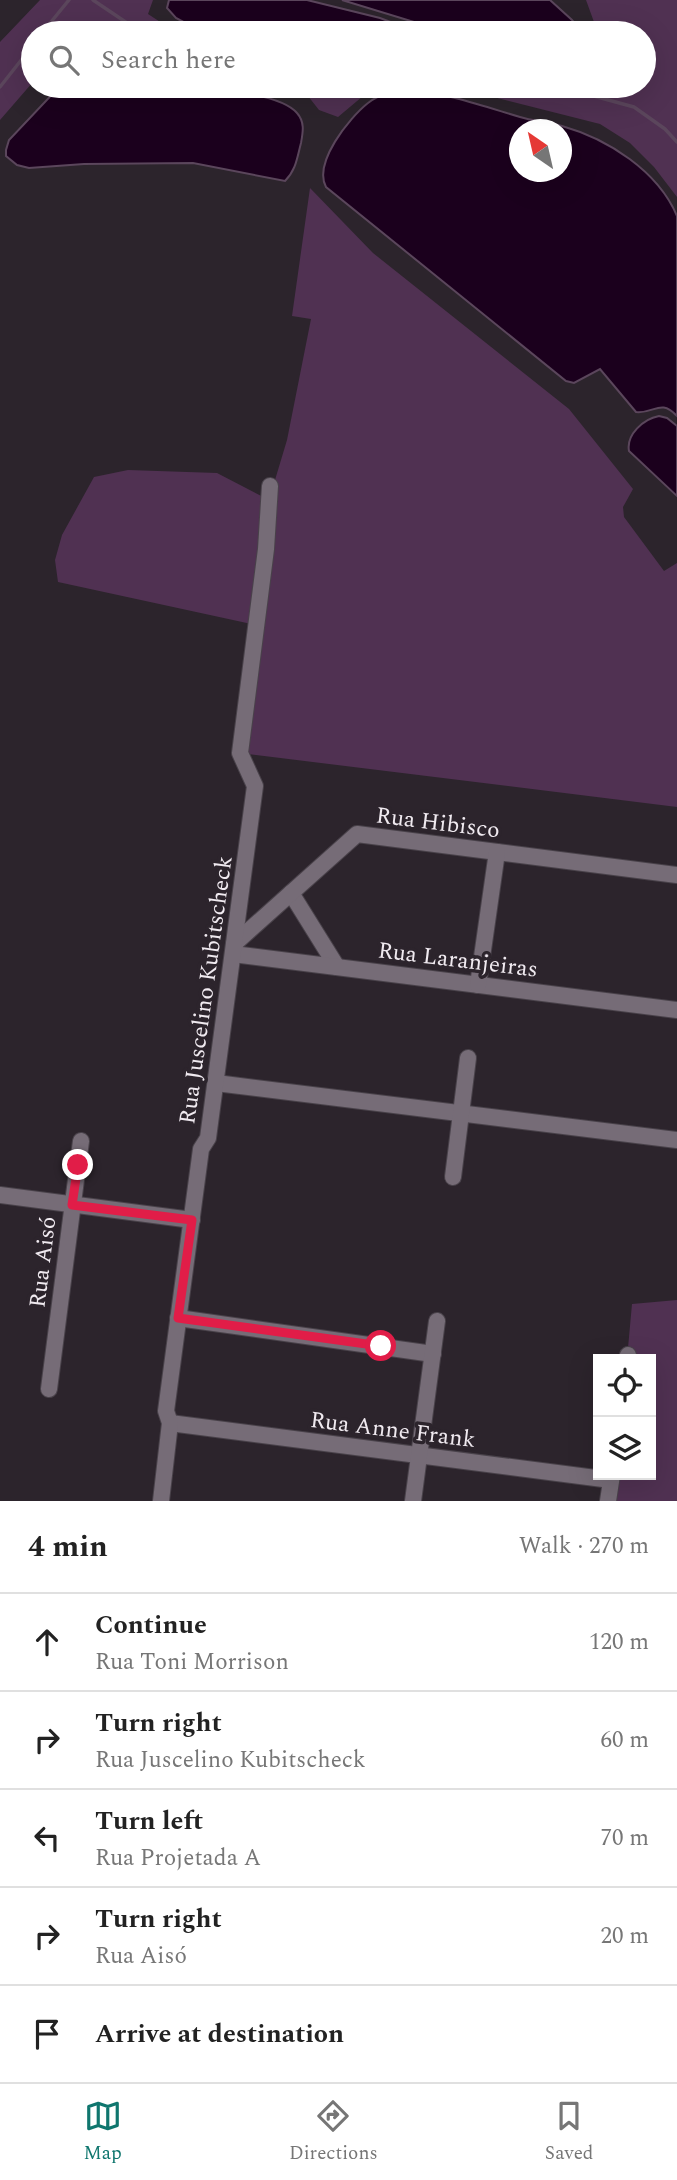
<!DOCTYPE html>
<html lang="en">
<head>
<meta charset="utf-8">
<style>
  :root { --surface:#fff; --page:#f6f6f6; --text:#222; --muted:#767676; --line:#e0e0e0; --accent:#0f766e }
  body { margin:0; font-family:Spectral,serif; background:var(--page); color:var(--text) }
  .controls { position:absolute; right:21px; bottom:21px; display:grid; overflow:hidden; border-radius:0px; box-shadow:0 7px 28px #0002 }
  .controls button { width:63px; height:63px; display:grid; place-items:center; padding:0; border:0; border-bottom:2px solid var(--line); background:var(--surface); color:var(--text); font:35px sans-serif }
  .compass { position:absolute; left:509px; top:119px; width:63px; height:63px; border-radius:50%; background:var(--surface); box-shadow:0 7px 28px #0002; rotate:326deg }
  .stop { position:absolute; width:21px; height:21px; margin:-16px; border:5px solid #e11d48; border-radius:50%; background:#fff }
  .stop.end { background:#e11d48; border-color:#fff; box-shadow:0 2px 7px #0008 }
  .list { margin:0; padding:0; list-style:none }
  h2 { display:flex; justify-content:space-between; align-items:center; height:91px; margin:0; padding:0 28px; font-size:30px }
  h2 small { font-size:23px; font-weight:400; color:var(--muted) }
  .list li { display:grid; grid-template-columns:46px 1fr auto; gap:21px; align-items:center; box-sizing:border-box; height:98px; padding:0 28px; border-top:2px solid var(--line) }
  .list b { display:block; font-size:26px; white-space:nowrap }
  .list p { margin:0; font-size:23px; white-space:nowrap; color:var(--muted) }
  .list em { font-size:23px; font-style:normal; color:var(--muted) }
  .icon { flex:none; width:38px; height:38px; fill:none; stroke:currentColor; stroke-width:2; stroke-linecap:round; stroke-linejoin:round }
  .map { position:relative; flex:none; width:677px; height:1501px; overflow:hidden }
  .search { position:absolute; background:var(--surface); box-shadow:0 7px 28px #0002; left:21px; right:21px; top:21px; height:77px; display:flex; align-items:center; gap:18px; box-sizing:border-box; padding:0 24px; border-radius:38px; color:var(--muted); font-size:26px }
  .sheet { height:581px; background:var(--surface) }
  nav { display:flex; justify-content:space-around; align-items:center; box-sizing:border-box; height:98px; border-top:2px solid var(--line); background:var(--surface); font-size:19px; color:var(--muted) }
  nav a { display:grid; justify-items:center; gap:4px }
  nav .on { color:var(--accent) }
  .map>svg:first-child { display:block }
  .green { fill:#503152 }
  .water { fill:#1b001d; stroke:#5b465c; stroke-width:2; fill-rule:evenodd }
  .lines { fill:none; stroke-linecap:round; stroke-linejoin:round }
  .stream { stroke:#5b465c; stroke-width:3.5 }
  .minor-casing { stroke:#49424a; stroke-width:18 }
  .minor { stroke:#766c77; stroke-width:16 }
  .route { stroke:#e11d48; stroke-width:9 }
  .labels { text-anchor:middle; stroke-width:7; stroke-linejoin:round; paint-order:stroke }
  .street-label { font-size:23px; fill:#f0eaf0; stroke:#2c242c }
</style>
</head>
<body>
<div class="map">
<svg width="677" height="1501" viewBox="0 0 677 1501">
  <rect width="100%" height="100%" fill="#2c242c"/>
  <g class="green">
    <path d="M40 0H153L148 14 177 33H33V82L0 120V42Z"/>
    <path d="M586 0H677V197L654 167 630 143 600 124 450 86H644V33H598Z"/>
    <path d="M283 86H387L369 91 338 117 319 110 308 96Z"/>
    <path d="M310 188 373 253 569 409 633 489 623 507 624 517 664 571 677 563V807L240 753 256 625 58 582 55 560 62 535 94 477 128 470 217 473 269 500 287 440 311 319 292 316Z"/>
    <path d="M677 1300V1501H608L612 1475H651V1359H627L632 1304Z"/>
  </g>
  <g class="water">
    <path d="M169 0H307L380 18 396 24 398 29 393 33H220L189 25 176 18 167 8Z"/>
    <path d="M342 0H550L572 20 582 33H450Z"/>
    <path d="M60 86C106 86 269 80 297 113 305 122 303 132 301 143 297 158 296 170 285 181L193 163 84 164 29 168 17 165 6 156V150L9 140Z"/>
    <path d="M410 89C448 94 483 106 520 117 533 121 548 122 562 126 608 139 658 171 677 216V416C660 398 655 414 636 412L600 369 574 383 566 381 326 187C313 163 349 118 368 103 380 93 396 91 410 89ZM520 130H562V172H520Z"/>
    <path d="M659 416 667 418 677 426V496L629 451C626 435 643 419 659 416Z"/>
  </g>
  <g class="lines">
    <g class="stream">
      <path d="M93 0 142 33"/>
      <path d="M42 33 69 0"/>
      <path d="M557 86 634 107 665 129 677 142"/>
      <path d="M0 87 33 45"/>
    </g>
    <defs>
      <g id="minor">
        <path d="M291 893 337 967"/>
        <path d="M234 944 357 834 677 875"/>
        <path d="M233 954 677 1010"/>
        <path d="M478 985 497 852"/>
        <path d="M216 1083 677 1140"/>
        <path d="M453 1177 468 1058"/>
        <path d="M0 1195 192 1220"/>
        <path d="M178 1318 433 1354"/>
        <path d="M627 1359 628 1355"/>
        <path d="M49 1389 81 1141"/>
        <path d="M170 1423 611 1480"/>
        <path d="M161 1501 170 1423 166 1411 201 1149 208 1138 255 786 240 753 266 549 270 486"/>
        <path d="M413 1501 437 1321"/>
        <path d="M608 1501 612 1475"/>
      </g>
    </defs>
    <use href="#minor" class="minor-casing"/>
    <use href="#minor" class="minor"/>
  </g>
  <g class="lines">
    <path class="route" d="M78 1165 72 1205 192 1220 178 1318 381 1346"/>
  </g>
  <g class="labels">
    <g class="street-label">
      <text transform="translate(438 822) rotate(7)" y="8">Rua Hibisco</text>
      <text transform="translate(458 959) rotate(7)" y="8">Rua Laranjeiras</text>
      <text transform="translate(205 990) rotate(-82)" y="8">Rua Juscelino Kubitscheck</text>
      <text transform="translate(42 1262) rotate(-83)" y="8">Rua Aisó</text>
      <text transform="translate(393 1429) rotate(7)" y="8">Rua Anne Frank</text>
    </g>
  </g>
</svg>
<div class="controls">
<button><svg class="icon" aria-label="locate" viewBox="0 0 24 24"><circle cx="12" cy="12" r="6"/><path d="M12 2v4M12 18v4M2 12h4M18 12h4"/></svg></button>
<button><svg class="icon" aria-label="layers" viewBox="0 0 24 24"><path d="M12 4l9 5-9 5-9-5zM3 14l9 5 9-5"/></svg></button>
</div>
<svg class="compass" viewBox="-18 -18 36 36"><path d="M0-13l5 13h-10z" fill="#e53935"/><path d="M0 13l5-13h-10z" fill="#767676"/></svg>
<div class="stop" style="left:381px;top:1346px"></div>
<div class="stop end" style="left:78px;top:1165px"></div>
<div class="search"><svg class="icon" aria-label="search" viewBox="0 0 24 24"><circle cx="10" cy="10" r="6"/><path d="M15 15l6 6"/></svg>Search here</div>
</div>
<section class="sheet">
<h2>4 min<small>Walk · 270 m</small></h2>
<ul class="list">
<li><svg class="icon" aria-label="ahead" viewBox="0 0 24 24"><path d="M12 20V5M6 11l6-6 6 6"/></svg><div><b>Continue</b><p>Rua Toni Morrison</p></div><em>120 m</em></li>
<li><svg class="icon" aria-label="right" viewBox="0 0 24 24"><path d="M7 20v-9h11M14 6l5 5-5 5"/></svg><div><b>Turn right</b><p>Rua Juscelino Kubitscheck</p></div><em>60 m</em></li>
<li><svg class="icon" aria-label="left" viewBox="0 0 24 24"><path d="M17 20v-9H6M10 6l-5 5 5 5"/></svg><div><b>Turn left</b><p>Rua Projetada A</p></div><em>70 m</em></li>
<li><svg class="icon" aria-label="right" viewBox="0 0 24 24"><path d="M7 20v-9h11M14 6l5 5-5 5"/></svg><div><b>Turn right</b><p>Rua Aisó</p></div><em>20 m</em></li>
<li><svg class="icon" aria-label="arrive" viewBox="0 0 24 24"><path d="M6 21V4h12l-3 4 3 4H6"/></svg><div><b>Arrive at destination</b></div></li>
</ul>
</section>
<nav>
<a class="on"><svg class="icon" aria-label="map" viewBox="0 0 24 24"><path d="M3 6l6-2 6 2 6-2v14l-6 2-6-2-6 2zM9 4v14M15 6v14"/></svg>Map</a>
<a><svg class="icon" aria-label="directions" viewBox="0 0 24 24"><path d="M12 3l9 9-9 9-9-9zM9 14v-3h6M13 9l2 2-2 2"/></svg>Directions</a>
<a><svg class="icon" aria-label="saved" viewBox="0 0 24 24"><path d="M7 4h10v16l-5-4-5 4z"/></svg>Saved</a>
</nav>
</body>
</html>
